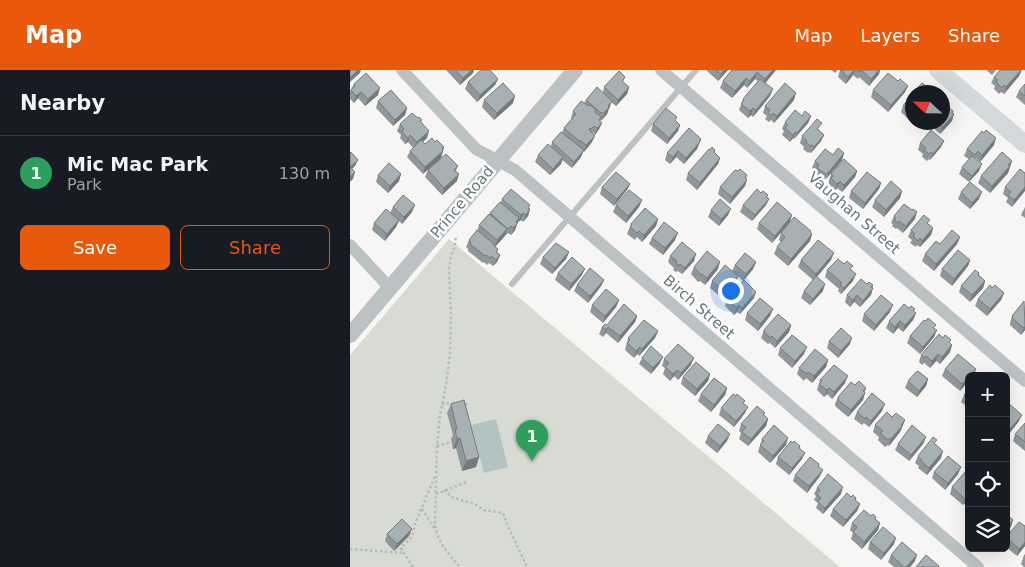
<!DOCTYPE html>
<html lang="en">
<head>
<meta charset="utf-8">
<style>
  :root { --surface:#171b24; --page:#242831; --text:#f1f3f6; --muted:#9ea1a6; --line:#363941; --accent:#ea580c }
  body { margin:0; font-family:"DejaVu Sans",sans-serif; background:var(--page); color:var(--text) }
  .controls { position:absolute; right:15px; bottom:15px; display:grid; overflow:hidden; border-radius:8px; box-shadow:0 5px 20px #0002 }
  .controls button { width:45px; height:45px; display:grid; place-items:center; padding:0; border:0; border-bottom:1px solid var(--line); background:var(--surface); color:var(--text); font:25px sans-serif }
  .compass { position:absolute; left:555px; top:15px; width:45px; height:45px; border-radius:50%; background:var(--surface); box-shadow:0 5px 20px #0002; rotate:292deg }
  .you { position:absolute; left:380px; top:220px; width:18px; height:18px; margin:-12px; border:4px solid #fff; border-radius:50%; background:#1a73e8; box-shadow:0 0 0 8px #1a73e833 }
  .badge { display:grid; place-items:center; width:32px; height:32px; border-radius:50%; background:var(--accent); color:#fff; font-size:16px; font-weight:700 }
  .pin { position:absolute; translate:-50% -41px; filter:drop-shadow(0 1px 2px #0008) }
  .pin::after { content:''; position:absolute; top:26px; width:18px; height:15px; background:inherit; clip-path:polygon(0 0,100% 0,50% 100%) }
  .list { margin:0; padding:0; list-style:none }
  h2 { display:flex; justify-content:space-between; align-items:center; height:65px; margin:0; padding:0 20px; font-size:21px }
  h2 small { font-size:16px; font-weight:400; color:var(--muted) }
  .list li { display:grid; grid-template-columns:32px 1fr auto; gap:15px; align-items:center; box-sizing:border-box; height:75px; padding:0 20px; border-top:1px solid var(--line) }
  .list b { display:block; font-size:19px; white-space:nowrap }
  .list p { margin:0; font-size:16px; white-space:nowrap; color:var(--muted) }
  .list em { font-size:16px; font-style:normal; color:var(--muted) }
  .actions { display:flex; gap:10px; padding:15px 20px }
  .actions a { flex:1; padding:11px 0; border:1px solid var(--accent); border-radius:8px; text-align:center; font-size:18px; color:var(--accent) }
  .actions .main { background:var(--accent); color:#fff }
  .icon { flex:none; width:28px; height:28px; fill:none; stroke:currentColor; stroke-width:2; stroke-linecap:round; stroke-linejoin:round }
  .map { position:relative; flex:none; width:675px; height:497px; overflow:hidden }
  header { display:flex; align-items:center; gap:30px; box-sizing:border-box; height:70px; padding:0 25px; background:var(--accent); color:#fff }
  header strong { font-size:24px }
  nav { display:flex; gap:28px; margin-inline-start:auto; font-size:18px }
  main { display:flex }
  aside { flex:1; background:var(--surface) }
  .map>svg:first-child { display:block }
  .green { fill:#d8dbd4 }
  .water { fill:#b3c3c3 }
  .lines { fill:none; stroke-linecap:round; stroke-linejoin:round }
  .path { stroke:#b7bbbd; stroke-width:2.5; stroke-dasharray:2.5 2.5; stroke-linecap:butt }
  .service { stroke:#bcc2c4; stroke-width:6 }
  .minor { stroke:#bcc2c4; stroke-width:12 }
  .tertiary { stroke:#bcc2c4; stroke-width:16 }
  .secondary { stroke:#d3d9da; stroke-width:18 }
  .wall { fill:#90979a }
  .shaded-wall { fill:#757b7d }
  .building { fill:#a7b0b3; stroke:#757b7d }
  .labels { text-anchor:middle; stroke-width:5; stroke-linejoin:round; paint-order:stroke }
  .street-label { font-size:15px; fill:#65787d; stroke:#fff }
</style>
</head>
<body>
<header>
<strong>Map</strong>
<nav><a>Map</a><a>Layers</a><a>Share</a></nav>
</header>
<main>
<aside>
<h2>Nearby<small></small></h2>
<ul class="list">
<li><span class="badge" style="background:#2e9e5b">1</span><div><b>Mic Mac Park</b><p>Park</p></div><em>130 m</em></li>
</ul>
<div class="actions"><a class="main">Save</a><a>Share</a></div>
</aside>
<div class="map">
<svg width="675" height="497" viewBox="0 0 675 497">
  <rect width="100%" height="100%" fill="#f7f6f4"/>
  <path class="green" d="M99 169 490 497H0V285Z"/>
  <path class="water" d="M146 349 158 397 134 403 121 355Z"/>
  <g class="lines">
    <g class="path">
      <path d="M106 168 105 171V177L102 183 99 197 101 247 100 284 96 315 90 345 87 376 85 454C87 472 99 484 110 497"/>
      <path d="M112 332H116V337"/>
      <path d="M92 334 104 333"/>
      <path d="M87 376 101 372"/>
      <path d="M94 420 102 427 125 434 134 440 153 443 158 456 177 497"/>
      <path d="M86 424 117 412"/>
      <path d="M72 439 85 459"/>
      <path d="M0 479 55 483"/>
      <path d="M63 497 51 478 62 467 65 454 85 406"/>
    </g>
    <path class="service" d="M162 214 346 0"/>
    <g class="minor">
      <path d="M52 0 126 79 165 100 628 497"/>
      <path d="M311 0 675 311"/>
      <path d="M0 175 40 218"/>
    </g>
    <path class="tertiary" d="M0 265 225 0"/>
    <path class="secondary" d="M588 0 675 74"/>
  </g>
  <g class="wall">
    <path d="M96 0H124L123 3 110 15Z"/>
    <path d="M356 0H378L368 11Z"/>
    <path d="M382 0H426L415 13 420 26 403 47 401 45 398 48 389 40 393 29 408 11 405 9 397 18 394 15 382 28 370 18 373 11Z"/>
    <path d="M481 0H488L485 3Z"/>
    <path d="M490 0H530L529 4 519 16 509 7 508 9 503 5 496 14 488 7Z"/>
    <path d="M636 0H646L642 5Z"/>
    <path d="M672 0 669 6 654 24 651 22 649 24 644 19 645 16 641 13 644 7Z"/>
    <path d="M275 7 273 12 279 17 277 24 266 36 261 32 257 44 251 51 250 50V51L252 53 249 59 245 65 242 62V72L234 82 233 81 231 87 222 98 212 90 211 94 200 105 185 92 188 85 201 76 202 72 212 63 214 58 222 49 221 48 223 41 234 33 236 30 253 22 254 17Z"/>
    <path d="M148 9 145 15 127 32 115 19 118 12Z"/>
    <path d="M548 11 558 16 555 22 538 42 521 27 523 20Z"/>
    <path d="M4 14 28 25 15 36 8 28 4 33 0 29V21Z"/>
    <path d="M675 14V35L666 27 669 21Z"/>
    <path d="M562 24V46L559 50 551 42 553 36Z"/>
    <path d="M134 30 163 33 144 50 132 37Z"/>
    <path d="M444 30 424 53 421 50 419 52 415 49 417 46 413 43 415 36Z"/>
    <path d="M28 31 57 38 55 45 43 56 26 38Z"/>
    <path d="M597 39 603 41 602 51 590 64 577 52H592Z"/>
    <path d="M452 46H461L458 53 444 69 443 68 440 72 432 65 434 61 432 59 435 52Z"/>
    <path d="M326 51 330 55 328 61 317 74 301 61 303 54Z"/>
    <path d="M71 52 77 68 73 72 75 74 93 81 91 88 73 104 57 87 60 81 63 78 58 72 55 74 50 68 51 65 47 61 50 54Z"/>
    <path d="M469 59V60L474 65 471 71 461 83 459 82 458 83 453 79 454 77 450 73 452 66Z"/>
    <path d="M351 69 347 79 334 94 326 87 320 94 315 90 317 83Z"/>
    <path d="M594 71 591 77 580 90 579 89 577 91 572 87 573 84 568 80 570 73Z"/>
    <path d="M644 75 630 92 626 88 625 89 629 101 619 112 609 104 612 97 619 89 614 86 617 79Z"/>
    <path d="M360 80H365V83L370 88 368 94 347 120 336 110 338 103Z"/>
    <path d="M494 83 492 90 476 109 475 108 473 111 465 104 466 101 462 98 465 91 483 85Z"/>
    <path d="M662 91 658 103 640 123 628 113 631 106Z"/>
    <path d="M108 96 106 101 107 111 92 125 75 107 78 100Z"/>
    <path d="M388 101 397 105 395 116 380 134 368 124 370 117Z"/>
    <path d="M507 101 505 107 492 122 487 118 485 121 478 115 479 111V110L481 104Z"/>
    <path d="M675 103 662 137 656 132 658 128 653 124 655 117Z"/>
    <path d="M51 104 49 111 38 123 26 112 28 105Z"/>
    <path d="M531 113 529 119 513 139 499 128 501 121Z"/>
    <path d="M280 114 277 120 264 136 250 124 252 117Z"/>
    <path d="M552 121 550 128 534 147 522 137 525 130Z"/>
    <path d="M611 122 629 129 620 139 608 129Z"/>
    <path d="M411 123 418 125 417 127 419 129 416 135 402 151 390 142 393 135Z"/>
    <path d="M152 129 179 138 180 139 178 146 173 152 171 150 168 152 165 160 161 165 158 163 156 165H155L145 177 148 179 147 182 150 185 147 192 143 196 139 193 137 195 134 192 133 193 118 181V179L116 177 119 170 127 161 129 155 151 132Z"/>
    <path d="M292 130 289 137 276 153 263 142 266 135Z"/>
    <path d="M43 137 62 142 52 154 49 151 46 157 35 171 22 160 24 153 40 143Z"/>
    <path d="M675 137V148L671 145Z"/>
    <path d="M361 140 378 145 369 156 358 147Z"/>
    <path d="M544 146 565 149 553 163 547 158 546 159 542 156 543 154 541 153Z"/>
    <path d="M308 149 306 156 292 172 287 167 285 170 277 164 281 154Z"/>
    <path d="M440 152 422 173 407 159 409 153Z"/>
    <path d="M579 154 583 158 581 165 570 177 567 175 566 177 560 173 562 170 558 167 561 160Z"/>
    <path d="M431 163H460L462 164 460 171 438 196 424 184 427 177 431 172 429 170Z"/>
    <path d="M610 167 607 174 584 201 572 191 575 184 590 174Z"/>
    <path d="M302 168 325 170 313 185 299 174Z"/>
    <path d="M219 182 216 189 202 204 190 194 193 187Z"/>
    <path d="M320 186 344 191 332 204 328 201 326 202 323 200 324 198 318 192Z"/>
    <path d="M451 190H481L467 207 473 221 460 235 451 228 454 221 463 210 448 197Z"/>
    <path d="M620 190 618 196 602 216 590 206 592 199Z"/>
    <path d="M406 192 403 199 393 211 388 206 386 213 373 229 360 218 362 211 382 201 385 195Z"/>
    <path d="M344 197 368 199 355 215 350 211 348 212 341 204Z"/>
    <path d="M477 200H501L503 211 491 224 488 221 489 219 475 207Z"/>
    <path d="M208 203 232 205 219 221 205 210Z"/>
    <path d="M629 203V205L635 211 633 218 620 232 609 222 611 216Z"/>
    <path d="M254 210 251 216 238 233 224 221 227 215Z"/>
    <path d="M517 214 523 215 521 225 510 237 504 232 500 237 495 232 497 225Z"/>
    <path d="M642 218 654 223 651 230 637 246 625 236 628 229Z"/>
    <path d="M404 228 390 244 387 242 384 245 375 236 377 229Z"/>
    <path d="M269 230 266 237 253 253 240 242 242 235Z"/>
    <path d="M674 231 675 260 671 265 660 255V253L662 246Z"/>
    <path d="M423 239 420 246 408 261 395 250 397 243Z"/>
    <path d="M540 242 524 261 512 251 514 244Z"/>
    <path d="M564 242 566 243 563 250 553 262 548 258 543 264 536 258 539 251Z"/>
    <path d="M287 246 285 252 268 273 256 263 253 267 249 264 252 257Z"/>
    <path d="M441 255 439 262 425 278 420 273 418 274 411 268 414 260Z"/>
    <path d="M584 259 587 260 584 267 570 284 557 273 560 266Z"/>
    <path d="M308 261 305 268 289 286 287 284 284 288 275 280 278 268Z"/>
    <path d="M479 271 500 274 488 288 477 278Z"/>
    <path d="M599 273 602 275 600 282 590 294 586 291 580 298 574 293 572 295 569 292 571 285Z"/>
    <path d="M430 278 454 284 442 298 428 285Z"/>
    <path d="M292 288 310 293 301 304 289 294Z"/>
    <path d="M314 289 341 295 328 310 324 306 320 311 313 304 315 298 312 296Z"/>
    <path d="M478 290 476 297 462 313 456 308 454 311 447 304 449 298Z"/>
    <path d="M595 299H626L610 321 592 306Z"/>
    <path d="M360 304 358 311 345 326 331 314 333 307Z"/>
    <path d="M578 309 576 316 567 327 555 318 558 311Z"/>
    <path d="M470 310 495 313 482 329 477 324 474 327 467 320Z"/>
    <path d="M505 315 516 318 513 330 498 347 485 336V334L488 327Z"/>
    <path d="M377 318 375 325 361 342 348 331 351 324Z"/>
    <path d="M619 319V338L611 332 614 325Z"/>
    <path d="M656 333 669 351 658 365 656 364Z"/>
    <path d="M101 334 129 387 126 397 112 401 106 378 103 379 101 369 103 365 97 343Z"/>
    <path d="M394 334 395 343 384 357 369 345 371 338Z"/>
    <path d="M532 341 519 357 514 353 512 355 504 349 507 342Z"/>
    <path d="M414 345 418 349 416 356 398 376 389 369 391 363 389 361 391 354Z"/>
    <path d="M542 347 555 350 550 362 539 376 538 375 535 377 528 370 529 367 523 362 525 355Z"/>
    <path d="M675 353V381L663 371 665 364Z"/>
    <path d="M358 366 377 371 367 383 355 373Z"/>
    <path d="M576 367 573 374 559 391 545 380 548 374Z"/>
    <path d="M412 369 436 375 420 393 408 382Z"/>
    <path d="M443 373 450 376V378L452 389 439 405 426 394 428 387Z"/>
    <path d="M585 374 591 388 577 405 568 398 569 396 565 393 568 386Z"/>
    <path d="M469 394 468 396 470 406 457 423 443 411 445 405Z"/>
    <path d="M584 402 608 404 595 420 582 408Z"/>
    <path d="M602 417 619 429 613 435 600 424Z"/>
    <path d="M467 418 491 424 473 444 466 438 468 433 464 430 466 426 464 424Z"/>
    <path d="M501 427 506 428 505 430 510 434 507 441 493 457 480 446 483 439Z"/>
    <path d="M525 450 530 453 528 460 512 479 501 469 503 463 500 460 502 453Z"/>
    <path d="M37 464 59 466 44 481 35 471Z"/>
    <path d="M656 467 675 476 667 486 656 477Z"/>
    <path d="M520 472 544 474 531 490 518 479Z"/>
    <path d="M675 484V497H674L671 494 674 485Z"/>
    <path d="M541 485 565 491 560 497H544L538 492Z"/>
  </g>
  <g class="shaded-wall">
    <path d="M8 0H11L10 3 0 12V8Z"/>
    <path d="M122 0H124L123 3 110 15 113 8Z"/>
    <path d="M374 0H378L368 11 371 4Z"/>
    <path d="M423 0H426L413 16 415 9Z"/>
    <path d="M504 0H505L503 5 496 14 498 7Z"/>
    <path d="M529 0H530L529 4 519 16 521 9Z"/>
    <path d="M672 0 669 6 654 24 656 17Z"/>
    <path d="M407 2 405 9 397 18 400 11Z"/>
    <path d="M396 8 394 15 382 28 385 21Z"/>
    <path d="M148 9 145 15 127 32 130 25Z"/>
    <path d="M558 16 555 22 538 42 541 35Z"/>
    <path d="M279 17 277 24 266 36 268 30Z"/>
    <path d="M30 18 28 25 15 36 18 29Z"/>
    <path d="M423 19 420 26 403 47 406 40Z"/>
    <path d="M11 22 8 28 4 33 6 26Z"/>
    <path d="M446 23 444 30 424 53 427 46Z"/>
    <path d="M165 26 163 33 144 50 147 43Z"/>
    <path d="M262 31 257 44 251 51 258 36Z"/>
    <path d="M57 38 55 45 43 56 45 50Z"/>
    <path d="M403 38 401 45 398 48 400 41Z"/>
    <path d="M603 41 601 48 604 44 602 51 590 64 593 57Z"/>
    <path d="M461 46 458 53 444 69 447 63Z"/>
    <path d="M252 53 249 59 245 65 247 58Z"/>
    <path d="M330 55 328 61 317 74 319 68Z"/>
    <path d="M79 61 77 68 64 79 67 72Z"/>
    <path d="M445 62 443 68 440 72 443 65Z"/>
    <path d="M60 65 58 72 55 74 58 68Z"/>
    <path d="M474 65 471 71 461 83 464 77Z"/>
    <path d="M245 66 242 72 234 82 236 75Z"/>
    <path d="M646 68 644 75 630 92 632 85Z"/>
    <path d="M351 69 347 79 334 94 336 88Z"/>
    <path d="M594 71 591 77 580 90 583 84Z"/>
    <path d="M94 77 91 88 73 104 75 97Z"/>
    <path d="M234 80 231 87 222 98 224 92Z"/>
    <path d="M328 81 326 87 320 94 323 87Z"/>
    <path d="M494 83 492 90 476 109 479 102Z"/>
    <path d="M213 87 211 94 200 105 203 99Z"/>
    <path d="M370 88 368 94 347 120 350 113Z"/>
    <path d="M8 90 5 96 0 101V97Z"/>
    <path d="M662 91 658 103 640 123 642 116Z"/>
    <path d="M632 94 629 101 619 112 622 106Z"/>
    <path d="M507 101 505 107 492 122 494 115Z"/>
    <path d="M5 102 3 109 0 112V107Z"/>
    <path d="M51 104 49 111 38 123 40 116Z"/>
    <path d="M109 104 107 111 92 125 94 118Z"/>
    <path d="M397 110 395 116 380 134 382 127Z"/>
    <path d="M490 111 487 118 485 121 487 114Z"/>
    <path d="M531 113 529 119 513 139 515 133Z"/>
    <path d="M280 114 277 120 264 136 267 129Z"/>
    <path d="M675 117V121L662 137 664 130Z"/>
    <path d="M552 121 550 128 534 147 536 140Z"/>
    <path d="M632 122 629 129 620 139 622 133Z"/>
    <path d="M419 129 416 135 402 151 405 145Z"/>
    <path d="M292 130 289 137 276 153 278 146Z"/>
    <path d="M65 135 62 142 52 154 54 147Z"/>
    <path d="M180 139 178 146 173 152 176 145Z"/>
    <path d="M381 139 378 145 369 156 371 149Z"/>
    <path d="M567 142 565 149 553 163 556 156Z"/>
    <path d="M173 143 171 150 168 152 171 145Z"/>
    <path d="M442 145 440 152 422 173 425 166Z"/>
    <path d="M169 148 165 160 161 165 166 152Z"/>
    <path d="M308 149 306 156 292 172 294 165Z"/>
    <path d="M49 150 46 157 35 171 37 164Z"/>
    <path d="M583 158 581 165 570 177 572 171Z"/>
    <path d="M157 159 155 166 145 177 147 170Z"/>
    <path d="M328 163 325 170 313 185 315 178Z"/>
    <path d="M462 164 460 171 438 196 441 189Z"/>
    <path d="M610 167 607 174 584 201 586 194Z"/>
    <path d="M219 182 216 189 202 204 205 198Z"/>
    <path d="M484 183 481 190 464 210 466 204Z"/>
    <path d="M346 184 344 191 332 204 335 198Z"/>
    <path d="M150 185 147 192 143 196 146 190Z"/>
    <path d="M620 190 618 196 602 216 604 209Z"/>
    <path d="M370 192 368 199 355 215 357 208Z"/>
    <path d="M406 192 403 199 393 211 396 204Z"/>
    <path d="M235 199 232 205 219 221 221 214Z"/>
    <path d="M506 204 503 211 491 224 494 218Z"/>
    <path d="M388 206 386 213 373 229 375 222Z"/>
    <path d="M254 210 251 216 238 233 240 226Z"/>
    <path d="M635 211 633 218 620 232 622 225Z"/>
    <path d="M475 214 473 221 460 235 463 229Z"/>
    <path d="M523 218 521 225 510 237 513 231Z"/>
    <path d="M406 222 404 228 390 244 392 238Z"/>
    <path d="M654 223 651 230 637 246 640 239Z"/>
    <path d="M507 225 504 232 500 237 503 230Z"/>
    <path d="M269 230 266 237 253 253 255 246Z"/>
    <path d="M389 235 387 242 384 245 387 238Z"/>
    <path d="M543 235 540 242 524 261 526 255Z"/>
    <path d="M423 239 420 246 408 261 410 254Z"/>
    <path d="M566 243 563 250 553 262 555 255Z"/>
    <path d="M287 246 285 252 268 273 270 266Z"/>
    <path d="M550 251 548 258 543 264 545 257Z"/>
    <path d="M441 255 439 262 425 278 427 271Z"/>
    <path d="M675 256V260L671 265 674 258Z"/>
    <path d="M258 257 256 263 253 267 256 260Z"/>
    <path d="M587 260 584 267 570 284 573 277Z"/>
    <path d="M308 261 305 268 289 286 292 279Z"/>
    <path d="M502 268 500 274 488 288 491 281Z"/>
    <path d="M602 275 600 282 590 294 592 287Z"/>
    <path d="M290 277 287 284 284 288 286 281Z"/>
    <path d="M457 277 454 284 442 298 445 291Z"/>
    <path d="M588 284 586 291 580 298 582 291Z"/>
    <path d="M313 287 310 293 301 304 303 298Z"/>
    <path d="M344 288 341 295 328 310 331 303Z"/>
    <path d="M478 290 476 297 462 313 464 306Z"/>
    <path d="M626 299 624 306H620Z"/>
    <path d="M327 300 324 306 320 311 323 304Z"/>
    <path d="M360 304 358 311 345 326 347 319Z"/>
    <path d="M498 306 495 313 482 329 484 322Z"/>
    <path d="M619 307V311L610 321 612 314Z"/>
    <path d="M578 309 576 316 567 327 569 321Z"/>
    <path d="M377 318 375 325 361 342 364 335Z"/>
    <path d="M479 318 477 324 474 327 477 320Z"/>
    <path d="M515 323 513 330 498 347 501 340Z"/>
    <path d="M535 334 532 341 519 357 521 351Z"/>
    <path d="M398 337 395 343 384 357 386 351Z"/>
    <path d="M672 345 669 351 658 365 660 359Z"/>
    <path d="M418 349 416 356 398 376 401 369Z"/>
    <path d="M555 350 550 362 539 376 541 369Z"/>
    <path d="M380 364 377 371 367 383 370 376Z"/>
    <path d="M576 367 573 374 559 391 561 385Z"/>
    <path d="M110 368 106 378 103 379 107 369Z"/>
    <path d="M438 368 436 375 420 393 423 386Z"/>
    <path d="M593 381 591 388 577 405 579 398Z"/>
    <path d="M455 383 452 389 439 405 442 398Z"/>
    <path d="M129 387 126 397 112 401 116 391Z"/>
    <path d="M611 397 608 404 595 420 598 413Z"/>
    <path d="M473 400 470 406 457 423 459 416Z"/>
    <path d="M493 417 491 424 473 444 475 438Z"/>
    <path d="M619 425V429L613 435 615 429Z"/>
    <path d="M510 434 507 441 493 457 496 450Z"/>
    <path d="M663 450 661 457 656 462V458Z"/>
    <path d="M530 453 528 460 512 479 514 472Z"/>
    <path d="M62 459 59 466 44 481 47 474Z"/>
    <path d="M546 468 544 474 531 490 534 483Z"/>
    <path d="M675 472V476L667 486 669 479Z"/>
    <path d="M567 485 565 491 560 497H556Z"/>
  </g>
  <g class="building">
    <path d="M0 0H8L0 8Z"/>
    <path d="M105 0H122L113 8Z"/>
    <path d="M131 0H140L148 9 130 25 118 12Z"/>
    <path d="M366 0H374L371 4Z"/>
    <path d="M382 0H423L415 9 407 2 400 11 396 8 385 21 373 11Z"/>
    <path d="M491 0H504L498 7Z"/>
    <path d="M507 0H529L521 9 511 0 510 2Z"/>
    <path d="M650 0H671L656 17 654 15 652 18 646 12 648 10 644 7Z"/>
    <path d="M269 1 275 7 272 11 279 17 268 30 254 17Z"/>
    <path d="M16 3 30 18 18 29 11 22 6 26 1 20 5 16 4 14Z"/>
    <path d="M538 3 548 11 550 9 558 16 541 35 523 20Z"/>
    <path d="M410 9 423 19 406 40 403 38 400 41 391 34 394 30 393 29Z"/>
    <path d="M153 13 165 26 147 43 134 30Z"/>
    <path d="M435 13 446 23 427 46 423 43 421 46 418 42 420 40 415 36Z"/>
    <path d="M572 13 584 22H564Z"/>
    <path d="M675 14V26L669 21Z"/>
    <path d="M247 17 262 31 258 36 259 37 253 44 252 42 251 43 236 30Z"/>
    <path d="M41 20 57 38 45 50 28 31Z"/>
    <path d="M562 24V43L553 36Z"/>
    <path d="M231 31 239 36 240 35 246 40 245 42 251 47 249 50 252 53 247 58 244 56 241 59 240 58 239 60 245 66 236 75 230 70 229 71 214 58 226 44 223 41Z"/>
    <path d="M592 35 597 39 598 37 603 41 602 43 604 44 593 57 587 52H592Z"/>
    <path d="M316 38 327 47 325 50 330 55 319 68 303 54Z"/>
    <path d="M445 40 452 46 455 41 461 46 447 63 445 62 443 65 435 58 438 55 435 52Z"/>
    <path d="M62 43 68 48 69 47 72 50 70 51 79 61 67 72 60 65 58 68 52 62 54 59 50 54Z"/>
    <path d="M467 49 472 53 467 59 474 65 464 77 462 75 460 76 456 72 457 71 452 66Z"/>
    <path d="M339 58 351 69 349 72H350L336 88 328 81 323 87 317 83Z"/>
    <path d="M581 60 594 71 583 84 581 82 579 84 574 80 576 78 570 73Z"/>
    <path d="M636 60 646 68 632 85 628 81 625 85 617 79 632 61 634 63Z"/>
    <path d="M211 62 234 80 224 92 202 72Z"/>
    <path d="M82 68 85 72 87 70 94 77 92 79 93 81 75 97 60 81 71 70 75 74Z"/>
    <path d="M198 74 213 87 203 99 188 85Z"/>
    <path d="M362 77 365 80 364 82 370 88 350 113 338 103 359 79 360 80Z"/>
    <path d="M488 78 494 83 479 102H478L476 104 467 98 469 95 465 91 475 79 483 85Z"/>
    <path d="M1 82 8 90 0 97 5 102 0 107V83Z"/>
    <path d="M652 82 662 91 658 95 660 96 642 116 631 106Z"/>
    <path d="M96 84 108 96 104 100 109 104 94 118 78 100Z"/>
    <path d="M622 86 632 94 622 106 612 97Z"/>
    <path d="M494 89 507 101 494 115 490 111 487 114 481 108 483 106 481 104Z"/>
    <path d="M39 93 51 104 40 116 28 105Z"/>
    <path d="M390 99 397 105 395 108 397 110 382 127 370 117 385 100 388 101Z"/>
    <path d="M670 99 675 103V117L664 130 658 125 661 122 655 117Z"/>
    <path d="M266 102 280 114 267 129 252 117Z"/>
    <path d="M517 102 531 113 515 133 501 121Z"/>
    <path d="M541 111 552 121 536 140 525 130Z"/>
    <path d="M620 112 632 122 622 133 611 122Z"/>
    <path d="M161 119 180 135 178 138 180 139 176 145 173 143 171 145 152 129Z"/>
    <path d="M407 119 411 123 413 121 418 125 416 127 419 129 405 145 393 135Z"/>
    <path d="M279 120 292 130 278 146 266 135Z"/>
    <path d="M53 125 65 135 54 147 43 137Z"/>
    <path d="M370 129 381 139 371 149 361 140Z"/>
    <path d="M150 132 169 148 166 152 168 153 163 158 161 156 158 159 140 143Z"/>
    <path d="M427 132 442 145 425 166 409 153Z"/>
    <path d="M554 134 562 140 563 139 567 142 556 156 549 151 548 153 544 150 546 148 544 146Z"/>
    <path d="M295 138 308 149 294 165 289 161 287 163 280 157 282 155 281 154Z"/>
    <path d="M36 139 49 150 37 164 24 153Z"/>
    <path d="M139 144 157 159 147 170 129 155Z"/>
    <path d="M574 145 580 150 577 153 583 158 572 171 570 168 568 171 563 166 565 164 561 160Z"/>
    <path d="M444 147 461 161 460 162 462 164 441 189 427 177 435 167 431 163Z"/>
    <path d="M314 152 328 163 315 178 302 168Z"/>
    <path d="M127 160 145 175 144 176 148 179 146 182 150 185 146 190 142 186 140 188 136 185 135 186 120 174 121 172 119 170Z"/>
    <path d="M602 160 610 167 586 194 575 184 586 171 590 174Z"/>
    <path d="M468 170 484 183 466 204 451 190Z"/>
    <path d="M332 172 346 184 335 198 330 194 329 196 326 193 327 191 320 186Z"/>
    <path d="M206 173 219 182 205 198 193 187Z"/>
    <path d="M608 180 620 190 604 209 592 199Z"/>
    <path d="M357 181 370 192 357 208 352 204 351 205 344 197Z"/>
    <path d="M395 183 406 192 396 204 385 195Z"/>
    <path d="M222 187 235 199 221 214 208 203Z"/>
    <path d="M488 189 494 194 497 191 503 196 500 199 506 204 494 218 490 214 492 213 477 200Z"/>
    <path d="M375 195 388 206 375 222 362 211Z"/>
    <path d="M240 198 254 210 240 226 227 215Z"/>
    <path d="M625 200 629 203 628 205 635 211 622 225 611 216Z"/>
    <path d="M466 206 475 214 463 229 454 221Z"/>
    <path d="M511 209 517 214 519 212 523 215 521 217 523 218 513 231 507 225 503 230 497 225Z"/>
    <path d="M394 210 406 222 392 238 389 235 387 238 377 229Z"/>
    <path d="M640 215 642 218 645 215 654 223 640 239 628 229Z"/>
    <path d="M256 219 269 230 255 246 242 235Z"/>
    <path d="M531 225 543 235 526 255 514 244Z"/>
    <path d="M410 228 423 239 410 254 397 243Z"/>
    <path d="M674 231 675 256 674 258 662 248 663 247 662 246Z"/>
    <path d="M274 234 287 246 270 266 258 257 256 260 252 257 255 254 257 255Z"/>
    <path d="M554 234 559 238 561 236 565 239 563 241 566 243 555 255 550 251 545 257 539 251Z"/>
    <path d="M428 244 441 255 427 271 422 266 421 268 414 262V260Z"/>
    <path d="M578 248 586 255 583 258 587 260 573 277 560 266 574 250 576 251Z"/>
    <path d="M294 250 308 261 292 279 290 277 286 281 277 273 280 270 278 268Z"/>
    <path d="M491 258 502 268 491 281 479 271Z"/>
    <path d="M589 264 593 268 595 265 601 270 599 272 602 275 592 287 588 284 582 291 576 286 575 288 571 285Z"/>
    <path d="M442 265 457 277 445 291 430 278Z"/>
    <path d="M328 274 344 288 331 303 327 300 323 304 315 297 319 293 314 289Z"/>
    <path d="M301 276 313 287 303 298 292 288Z"/>
    <path d="M465 279 478 290 464 306 458 302 457 304 449 298Z"/>
    <path d="M608 284 626 299 620 306H619V307L612 314 595 299Z"/>
    <path d="M346 292 360 304 347 319 333 307Z"/>
    <path d="M484 295 498 306 484 322 479 318 477 320 469 314 472 311 470 310Z"/>
    <path d="M568 301 578 309 569 321 558 311 566 302H567Z"/>
    <path d="M364 308 377 318 364 335 351 324Z"/>
    <path d="M509 311 516 318 513 321 515 323 501 340 488 330 489 328 488 327 501 312 505 315Z"/>
    <path d="M619 319V329L614 325Z"/>
    <path d="M522 323 535 334 521 351 516 347 515 349 507 342Z"/>
    <path d="M383 324 386 326 387 324 395 331 393 333 398 337 386 351 371 338Z"/>
    <path d="M114 330 129 387 116 391 110 368 107 369 105 359H107L101 334Z"/>
    <path d="M657 332 672 345 660 359 656 355V333Z"/>
    <path d="M407 336 415 343 413 344 418 349 401 369 392 362 396 357 391 354Z"/>
    <path d="M537 342 542 347 546 343 555 350 551 355 552 356 541 369 540 368 538 370 530 363 533 361 525 355Z"/>
    <path d="M675 353V372L665 364Z"/>
    <path d="M368 354 380 364 370 376 358 366Z"/>
    <path d="M424 355 438 368 423 386 410 375 414 371 412 369Z"/>
    <path d="M562 355 576 367 561 385 548 374Z"/>
    <path d="M583 367 587 370 584 373 593 381 579 398 571 391 572 390 568 386Z"/>
    <path d="M441 371 443 373 444 371 450 376 449 378 455 383 442 398 428 387Z"/>
    <path d="M598 386 611 397 598 413 584 402Z"/>
    <path d="M460 387 469 394 468 396 473 400 459 416 445 405Z"/>
    <path d="M616 401 619 404V425L615 429 602 417Z"/>
    <path d="M478 404 493 417 475 438 468 432 471 428 467 424 470 420 467 418Z"/>
    <path d="M497 423 501 427 503 425 506 428 505 430 510 434 496 450 483 439Z"/>
    <path d="M514 440 521 446 523 444 526 447 525 449 530 453 514 472 503 462 507 457 502 453Z"/>
    <path d="M656 444 663 450 656 458Z"/>
    <path d="M52 449 62 459 47 474 37 464Z"/>
    <path d="M669 452 675 456V472L669 479 656 467Z"/>
    <path d="M533 457 546 468 534 483 520 472Z"/>
    <path d="M552 472 567 485 556 497H554L541 485Z"/>
    <path d="M576 485 589 496 588 497H566Z"/>
  </g>
  <g class="labels">
    <g class="street-label">
      <text transform="translate(112 132) rotate(-50)" y="5">Prince Road</text>
      <text transform="translate(504 143) rotate(41)" y="5">Vaughan Street</text>
      <text transform="translate(349 237) rotate(41)" y="5">Birch Street</text>
    </g>
  </g>
</svg>
<div class="controls">
<button>+</button>
<button>−</button>
<button><svg class="icon" aria-label="locate" viewBox="0 0 24 24"><circle cx="12" cy="12" r="6"/><path d="M12 2v4M12 18v4M2 12h4M18 12h4"/></svg></button>
<button><svg class="icon" aria-label="layers" viewBox="0 0 24 24"><path d="M12 4l9 5-9 5-9-5zM3 14l9 5 9-5"/></svg></button>
</div>
<svg class="compass" viewBox="-18 -18 36 36"><path d="M0-13l5 13h-10z" fill="#e53935"/><path d="M0 13l5-13h-10z" fill="#9ea1a6"/></svg>
<div class="you"></div>
<div class="pin badge" style="left:182px;top:391px;background:#2e9e5b">1</div>
</div>
</main>
</body>
</html>
